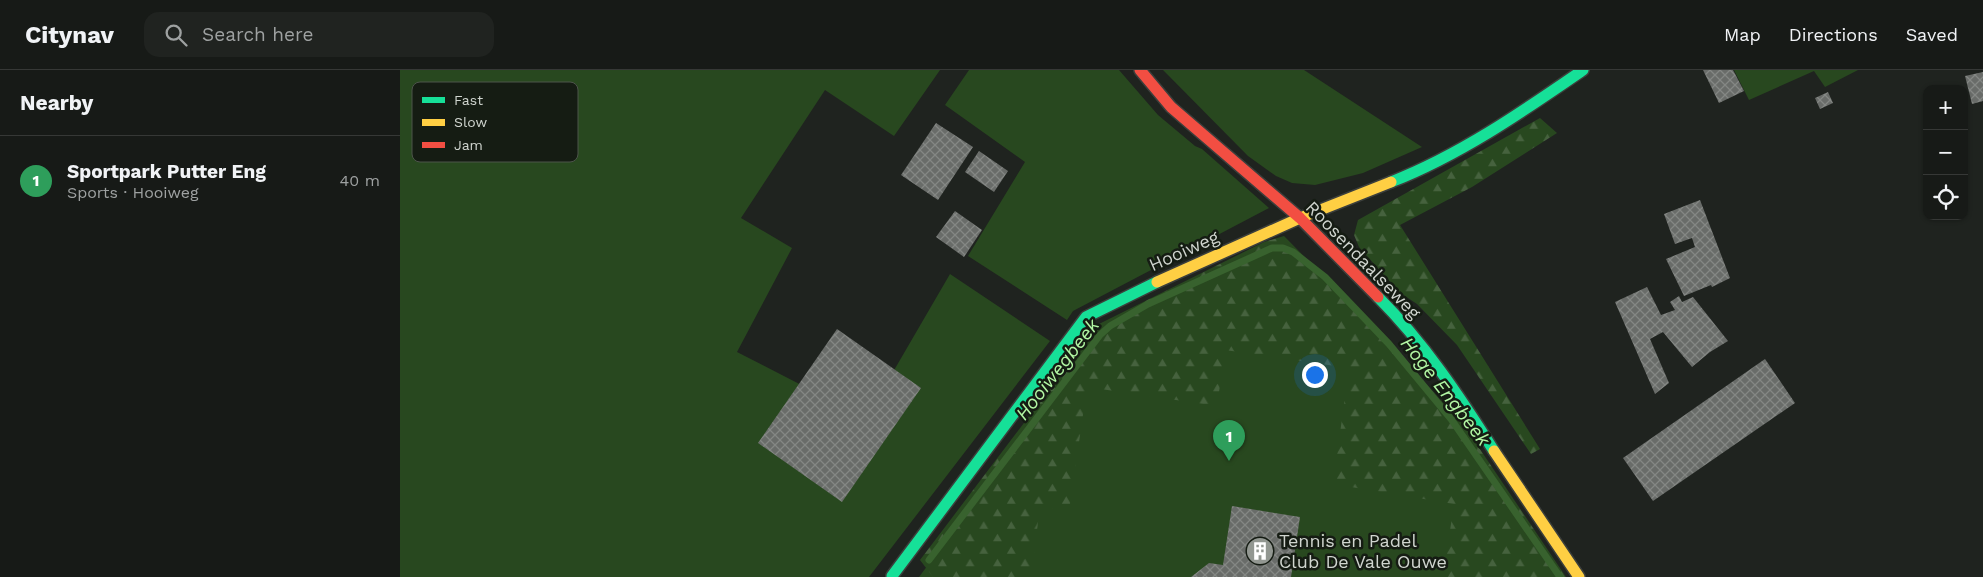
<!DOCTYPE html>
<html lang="en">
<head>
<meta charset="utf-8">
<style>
  :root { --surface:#171a17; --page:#202320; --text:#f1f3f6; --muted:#9ea1a1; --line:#363836; --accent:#d93025 }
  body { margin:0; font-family:"Work Sans",sans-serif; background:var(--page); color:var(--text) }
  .controls { position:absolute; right:15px; top:15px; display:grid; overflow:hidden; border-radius:10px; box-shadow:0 1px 4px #0004 }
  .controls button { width:45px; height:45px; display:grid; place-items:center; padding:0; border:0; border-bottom:1px solid var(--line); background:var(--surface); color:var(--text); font:25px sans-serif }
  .you { position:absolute; left:914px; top:304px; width:18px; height:18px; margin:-12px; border:4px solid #fff; border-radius:50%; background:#1a73e8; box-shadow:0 0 0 8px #1a73e833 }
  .badge { display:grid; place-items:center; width:32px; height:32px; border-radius:50%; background:var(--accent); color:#fff; font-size:16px; font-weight:700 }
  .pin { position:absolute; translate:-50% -41px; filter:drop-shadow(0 1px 2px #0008) }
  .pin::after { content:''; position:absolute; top:26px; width:18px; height:15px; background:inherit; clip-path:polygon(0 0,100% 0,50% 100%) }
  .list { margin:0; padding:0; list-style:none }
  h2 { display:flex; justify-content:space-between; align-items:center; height:65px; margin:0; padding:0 20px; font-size:21px }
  h2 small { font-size:16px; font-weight:400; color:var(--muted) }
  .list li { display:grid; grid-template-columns:32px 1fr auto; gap:15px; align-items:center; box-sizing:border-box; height:90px; padding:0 20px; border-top:1px solid var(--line) }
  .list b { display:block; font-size:19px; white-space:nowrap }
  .list p { margin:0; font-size:16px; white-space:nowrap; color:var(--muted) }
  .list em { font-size:16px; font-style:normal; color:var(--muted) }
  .icon { flex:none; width:28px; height:28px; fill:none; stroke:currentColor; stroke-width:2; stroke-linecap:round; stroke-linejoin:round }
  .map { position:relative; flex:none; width:1583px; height:507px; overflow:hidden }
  header { display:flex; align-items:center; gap:30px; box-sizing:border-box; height:70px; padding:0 25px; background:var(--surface); border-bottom:1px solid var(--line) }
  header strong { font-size:24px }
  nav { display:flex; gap:28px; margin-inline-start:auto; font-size:18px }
  .search { width:350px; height:45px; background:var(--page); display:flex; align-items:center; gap:12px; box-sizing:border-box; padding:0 18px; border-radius:15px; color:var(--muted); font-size:19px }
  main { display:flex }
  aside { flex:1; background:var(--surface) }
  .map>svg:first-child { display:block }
  .grass { fill:#28481f }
  .forest { fill:url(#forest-firs) }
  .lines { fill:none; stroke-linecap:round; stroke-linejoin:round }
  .stream { stroke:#38622e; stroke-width:7 }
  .building { fill:url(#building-cross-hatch) }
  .fast-casing { stroke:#3c3f3c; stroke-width:14 }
  .slow-casing { stroke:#3c3f3c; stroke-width:14 }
  .jam-casing { stroke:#3c3f3c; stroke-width:14 }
  .fast { stroke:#16e098; stroke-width:11 }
  .slow { stroke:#ffcf43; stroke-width:11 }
  .jam { stroke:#f24e42; stroke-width:11 }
  .labels { text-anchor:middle; stroke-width:5; stroke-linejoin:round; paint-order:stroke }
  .street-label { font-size:18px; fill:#d0d5cf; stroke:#151c13 }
  .poi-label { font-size:18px; fill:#d0d5cf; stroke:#151c13; text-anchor:start }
  .water-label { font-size:19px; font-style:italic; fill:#b2f6a3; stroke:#151c13 }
  .key { fill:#151c13; stroke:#4d544b; stroke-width:1 }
  .key-label { font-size:14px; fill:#d0d5cf }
</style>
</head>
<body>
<header>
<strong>Citynav</strong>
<div class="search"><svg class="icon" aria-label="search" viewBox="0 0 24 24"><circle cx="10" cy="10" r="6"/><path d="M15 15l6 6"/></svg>Search here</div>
<nav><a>Map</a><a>Directions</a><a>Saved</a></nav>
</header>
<main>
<aside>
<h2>Nearby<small></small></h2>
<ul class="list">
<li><span class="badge" style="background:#2e9e5b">1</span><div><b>Sportpark Putter Eng</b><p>Sports · Hooiweg</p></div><em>40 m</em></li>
</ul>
</aside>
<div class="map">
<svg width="1583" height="507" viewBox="0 0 1583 507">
  <defs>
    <pattern id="forest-firs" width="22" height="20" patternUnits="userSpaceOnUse" patternTransform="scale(1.25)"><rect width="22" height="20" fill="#28481f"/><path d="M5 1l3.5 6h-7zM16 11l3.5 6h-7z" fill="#46623e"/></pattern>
    <pattern id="building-cross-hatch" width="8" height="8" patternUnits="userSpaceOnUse" patternTransform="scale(1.25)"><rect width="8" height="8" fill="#696c69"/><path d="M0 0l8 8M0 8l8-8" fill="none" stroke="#848784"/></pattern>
  </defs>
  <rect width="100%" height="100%" fill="#1f231f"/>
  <g class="grass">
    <path d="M0 0H540L494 66 425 20 341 148 392 178 337 282 483 357 493 302 550 204 650 271 469 507H0Z"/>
    <path d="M569 0H719L758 45 795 76 802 79 869 138 673 241 667 250 568 186 625 92 545 35Z"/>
    <path d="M763 0H904L1022 77 963 103 915 115 892 113 876 106 848 86Z"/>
    <path d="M1334 0H1458L1425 17 1414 1 1349 30Z"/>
    <path d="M899 195 1141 507H519L665 311Z"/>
  </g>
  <g class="forest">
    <path d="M1140 48 1157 63 1072 117 1000 155 1140 379 1131 384 1057 275 1017 234 999 222 959 177 954 165 958 150Z"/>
    <path d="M884 166 960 243 1063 354 1166 507H1043L1054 434 933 414 949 298 825 280 817 336 687 317 669 441 640 437 631 507H533L520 490 699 254 864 172Z"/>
  </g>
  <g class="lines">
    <path class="stream" d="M529 490 700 265 710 256 748 234 872 178H883L893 182 925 207 989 274 1051 349 1160 507"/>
  </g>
  <g class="building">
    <path d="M1303 0H1333L1344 21 1319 33Z"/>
    <path d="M1583 2V31L1572 34 1565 6Z"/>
    <path d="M1428 22 1433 33 1420 39 1415 28Z"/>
    <path d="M536 53 573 77 538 130 501 105Z"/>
    <path d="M579 81 608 101 594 122 565 102Z"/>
    <path d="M1300 130 1330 208 1312 217 1311 215 1284 226 1266 189 1295 177 1292 168 1275 174 1264 144Z"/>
    <path d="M555 141 582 160 564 187 536 167Z"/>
    <path d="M1247 217 1261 245 1275 240 1270 232 1279 226 1282 232 1293 227 1328 271 1310 282 1292 297 1263 262 1250 269 1269 313 1255 324 1215 232Z"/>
    <path d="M437 259 521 318 442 432 358 373Z"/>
    <path d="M1365 289 1395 333 1253 431 1223 388Z"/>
    <path d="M832 436 900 447 891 507H791L809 493 823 495Z"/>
  </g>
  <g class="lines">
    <defs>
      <g id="fast">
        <path d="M991 112C1060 85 1122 42 1183 0"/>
        <path d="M978 227C1024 273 1060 327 1094 381"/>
        <path d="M492 506 686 247 757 212"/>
      </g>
      <g id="slow">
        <path d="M757 212 900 148 991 112"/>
        <path d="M1094 381 1179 507"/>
      </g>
      <path id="jam" d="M740 0 771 37 900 148 978 227"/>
    </defs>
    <use href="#fast" class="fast-casing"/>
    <use href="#slow" class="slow-casing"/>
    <use href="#jam" class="jam-casing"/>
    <use href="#fast" class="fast"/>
    <use href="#slow" class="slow"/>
    <use href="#jam" class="jam"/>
  </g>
  <defs>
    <symbol id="building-disc" viewBox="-11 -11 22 22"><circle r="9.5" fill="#929791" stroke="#151c13"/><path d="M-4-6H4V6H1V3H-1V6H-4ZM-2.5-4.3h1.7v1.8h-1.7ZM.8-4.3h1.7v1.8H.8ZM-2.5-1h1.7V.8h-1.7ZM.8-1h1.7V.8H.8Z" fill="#fff"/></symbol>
  </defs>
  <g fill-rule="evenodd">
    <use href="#building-disc" x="844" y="465" width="32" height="32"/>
  </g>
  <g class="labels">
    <g class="street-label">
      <text transform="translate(784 181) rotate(-24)" y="6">Hooiweg</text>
      <text transform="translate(963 190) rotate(46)" y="6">Roosendaalseweg</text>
    </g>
    <g class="poi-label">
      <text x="879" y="477">Tennis en Padel<tspan x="879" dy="21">Club De Vale Ouwe</tspan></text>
    </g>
    <g class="water-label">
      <text transform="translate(657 299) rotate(-52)" y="7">Hooiwegbeek</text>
      <text transform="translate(1046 321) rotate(52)" y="7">Hoge Engbeek</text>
    </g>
  </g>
  <rect x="12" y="12" width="166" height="80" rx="8" class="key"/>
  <rect x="22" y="27" width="23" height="6" fill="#16e098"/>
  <rect x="22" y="49" width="23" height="7" fill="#ffcf43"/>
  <rect x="22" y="72" width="23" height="6" fill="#f24e42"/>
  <g class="key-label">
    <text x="54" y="35">Fast</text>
    <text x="54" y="57">Slow</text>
    <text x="54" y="80">Jam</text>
  </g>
</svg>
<div class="controls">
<button>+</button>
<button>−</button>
<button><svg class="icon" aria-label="locate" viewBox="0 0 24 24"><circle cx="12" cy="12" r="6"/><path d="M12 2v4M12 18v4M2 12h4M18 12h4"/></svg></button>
</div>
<div class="you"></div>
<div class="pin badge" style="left:829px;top:391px;background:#2e9e5b">1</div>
</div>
</main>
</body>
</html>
